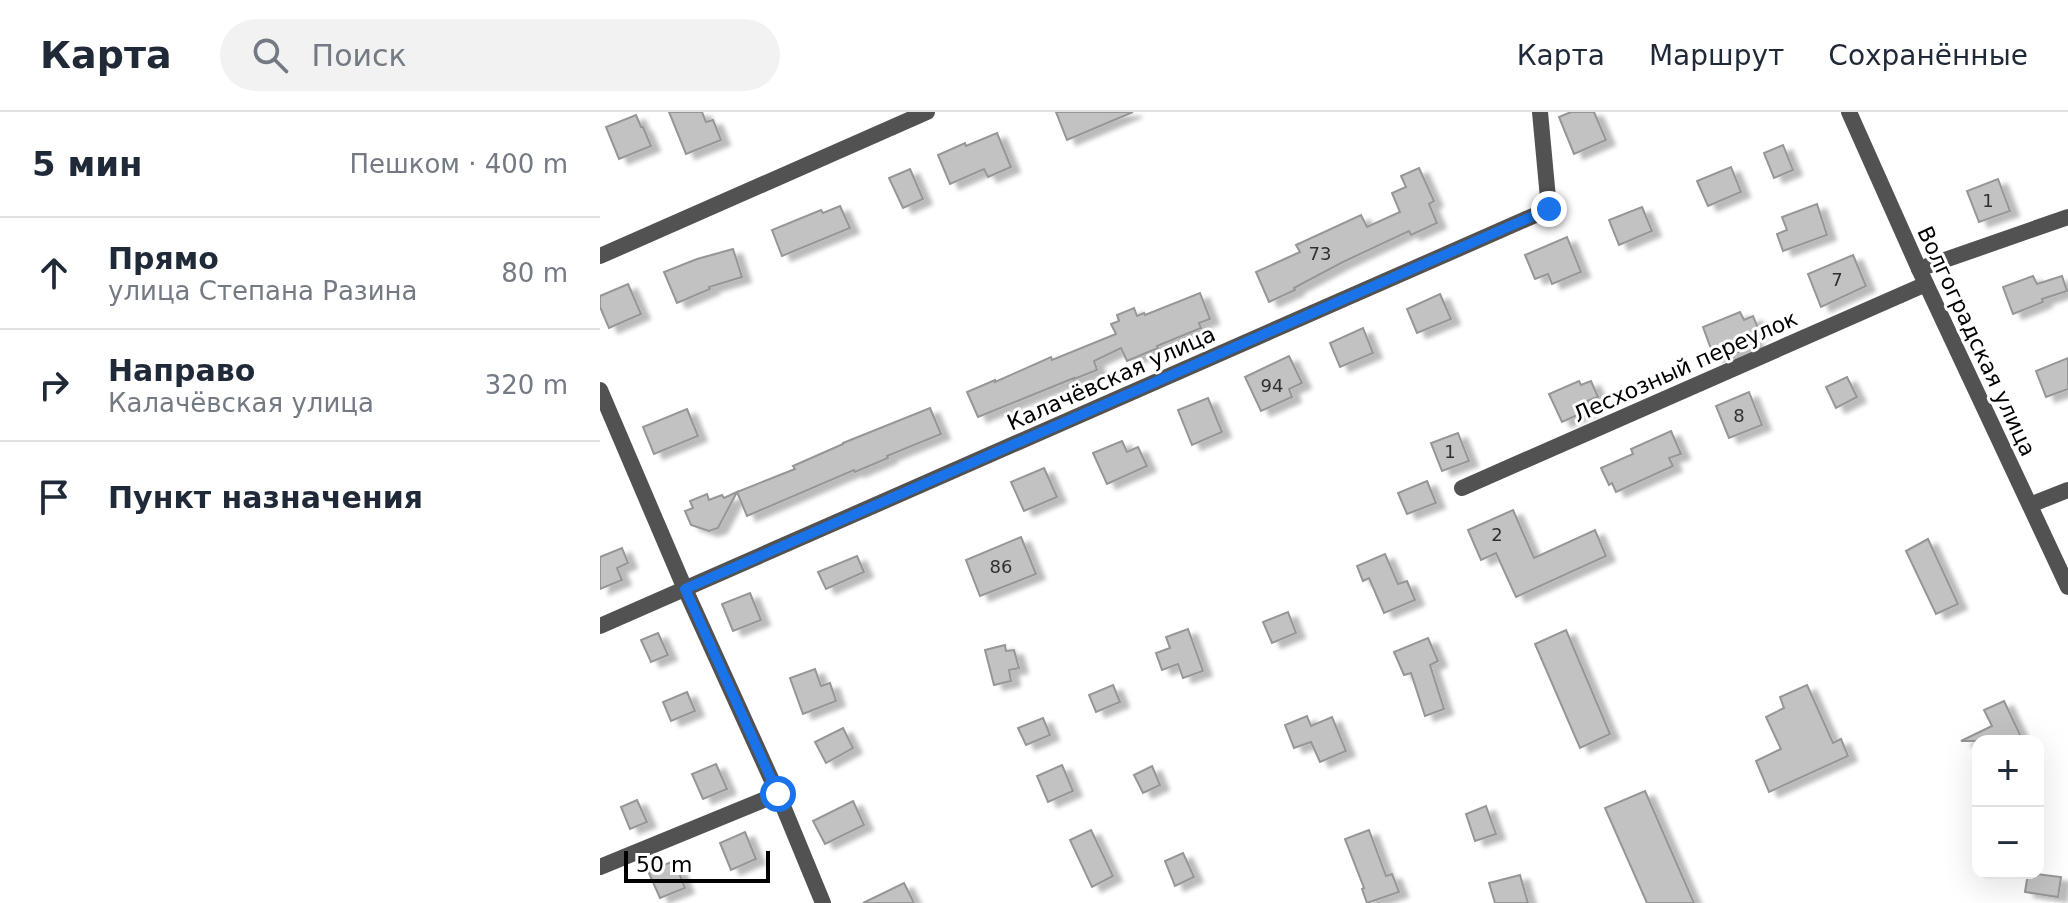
<!DOCTYPE html>
<html lang="ru">
<head>
<meta charset="utf-8">
<style>
  :root { --surface:#fff; --page:#f2f2f3; --text:#1f2937; --muted:#747a83; --line:#e0e1e3 }
  body { margin:0; font-family:"DejaVu Sans",sans-serif; background:var(--page); color:var(--text) }
  .controls { position:absolute; right:24px; bottom:24px; display:grid; overflow:hidden; border-radius:16px; box-shadow:0 8px 32px #0002 }
  .controls button { width:72px; height:72px; display:grid; place-items:center; padding:0; border:0; border-bottom:2px solid var(--line); background:var(--surface); color:var(--text); font:40px sans-serif }
  .scale { position:absolute; left:24px; bottom:20px; width:146px; box-sizing:border-box; padding-left:8px; border:4px solid #000; border-top:0; font-size:22px; line-height:28px; white-space:nowrap; color:#000; -webkit-text-stroke:6px #fff; paint-order:stroke }
  .stop { position:absolute; width:24px; height:24px; margin:-18px; border:6px solid #1a73e8; border-radius:50%; background:#fff }
  .stop.end { background:#1a73e8; border-color:#fff; box-shadow:0 2px 8px #0008 }
  .list { margin:0; padding:0; list-style:none }
  h2 { display:flex; justify-content:space-between; align-items:center; height:104px; margin:0; padding:0 32px; font-size:34px }
  h2 small { font-size:26px; font-weight:400; color:var(--muted) }
  .list li { display:grid; grid-template-columns:52px 1fr auto; gap:24px; align-items:center; box-sizing:border-box; height:112px; padding:0 32px; border-top:2px solid var(--line) }
  .list b { display:block; font-size:30px; white-space:nowrap }
  .list p { margin:0; font-size:26px; white-space:nowrap; color:var(--muted) }
  .list em { font-size:26px; font-style:normal; color:var(--muted) }
  .icon { flex:none; width:44px; height:44px; fill:none; stroke:currentColor; stroke-width:2; stroke-linecap:round; stroke-linejoin:round }
  .map { position:relative; flex:none; width:1468px; height:791px; overflow:hidden }
  header { display:flex; align-items:center; gap:48px; box-sizing:border-box; height:112px; padding:0 40px; background:var(--surface); border-bottom:2px solid var(--line) }
  header strong { font-size:38px }
  nav { display:flex; gap:44px; margin-inline-start:auto; font-size:28px }
  .search { width:560px; height:72px; background:var(--page); display:flex; align-items:center; gap:20px; box-sizing:border-box; padding:0 28px; border-radius:44px; color:var(--muted); font-size:30px }
  main { display:flex }
  aside { flex:1; background:var(--surface) }
  .map>svg:first-child { display:block }
  .building { fill:#c2c2c2; stroke:#969696; stroke-width:2; filter:url(#shadow) }
  .lines { fill:none; stroke-linecap:round; stroke-linejoin:round }
  .minor { stroke:#525252; stroke-width:16 }
  .route { stroke:#1a73e8; stroke-width:10 }
  .labels { text-anchor:middle; stroke-width:6; stroke-linejoin:round; paint-order:stroke }
  .number-label { font-size:18px; fill:#303030 }
  .street-label { font-size:22px; fill:#000; stroke:#fff }
</style>
</head>
<body>
<header>
<strong>Карта</strong>
<div class="search"><svg class="icon" aria-label="search" viewBox="0 0 24 24"><circle cx="10" cy="10" r="6"/><path d="M15 15l6 6"/></svg>Поиск</div>
<nav><a>Карта</a><a>Маршрут</a><a>Сохранённые</a></nav>
</header>
<main>
<aside>
<h2>5 мин<small>Пешком · 400 m</small></h2>
<ul class="list">
<li><svg class="icon" aria-label="ahead" viewBox="0 0 24 24"><path d="M12 20V5M6 11l6-6 6 6"/></svg><div><b>Прямо</b><p>улица Степана Разина</p></div><em>80 m</em></li>
<li><svg class="icon" aria-label="right" viewBox="0 0 24 24"><path d="M7 20v-9h11M14 6l5 5-5 5"/></svg><div><b>Направо</b><p>Калачёвская улица</p></div><em>320 m</em></li>
<li><svg class="icon" aria-label="arrive" viewBox="0 0 24 24"><path d="M6 21V4h12l-3 4 3 4H6"/></svg><div><b>Пункт назначения</b></div></li>
</ul>
</aside>
<div class="map">
<svg width="1468" height="791" viewBox="0 0 1468 791">
  <defs>
    <filter id="shadow"><feDropShadow dx="9" dy="5" stdDeviation="2" flood-color="#0004"/></filter>
  </defs>
  <rect width="100%" height="100%" fill="#fff"/>
  <g class="building">
    <path d="M69 0H102L106 10 113 8 121 28 86 42Z"/>
    <path d="M456 0H533L467 28Z"/>
    <path d="M971 0H994L1006 28 974 42 959 5Z"/>
    <path d="M36 3 41 15H43L51 34 19 47 6 15Z"/>
    <path d="M397 21 411 55 388 65 384 57 350 72 338 43 365 31 366 34Z"/>
    <path d="M1183 33 1193 58 1174 66 1164 41Z"/>
    <path d="M1131 55 1141 80 1108 94 1097 69Z"/>
    <path d="M819 56 834 89 829 92 837 111 811 123 809 119 743 150 694 176 695 178 669 190 656 160 700 140 696 133 761 103 767 115 800 100 792 81 806 75 801 64Z"/>
    <path d="M310 57 323 87 303 96 289 66Z"/>
    <path d="M1398 67 1410 99 1379 110 1367 79Z"/>
    <path d="M1217 92 1227 123 1183 139 1177 122 1187 118 1182 105Z"/>
    <path d="M240 94 250 116 182 144 172 118 221 98 223 101Z"/>
    <path d="M1042 95 1052 119 1019 133 1009 108Z"/>
    <path d="M967 125 981 160 952 172 948 162 935 167 925 143Z"/>
    <path d="M133 137 142 165 109 175 110 177 77 191 64 160 97 147Z"/>
    <path d="M1253 143 1266 174 1221 195 1208 162Z"/>
    <path d="M1433 164 1437 172 1462 164 1467 179 1442 187 1443 190 1413 202 1403 175Z"/>
    <path d="M28 172 41 202 9 216 0 195V184Z"/>
    <path d="M600 181 610 207 599 211 601 216 557 234 558 236 527 249 521 236 494 249 497 258 474 267V266L378 305 367 280 395 268V270L451 245 452 248 516 222 511 212 519 209 517 203 534 196 537 204 544 201 545 203Z"/>
    <path d="M840 182 851 207 817 221 807 197Z"/>
    <path d="M1140 200 1144 208 1153 204 1160 221 1152 224 1155 233 1121 247 1118 243 1114 245 1103 215Z"/>
    <path d="M763 216 773 241 740 255 730 231Z"/>
    <path d="M689 244 702 271 689 277 692 285 661 299 645 265Z"/>
    <path d="M1468 246V277L1446 285 1436 259Z"/>
    <path d="M1247 265 1257 285 1236 296 1226 275Z"/>
    <path d="M979 269 981 273 991 269 998 285 987 289 991 297 962 310 949 282Z"/>
    <path d="M1149 280 1162 313 1129 326 1116 294Z"/>
    <path d="M608 286 622 320 592 333 578 298Z"/>
    <path d="M330 296 341 322 287 344 288 346 255 360 254 358 147 404 137 380 195 357 193 354 243 332V331Z"/>
    <path d="M87 297 98 324 54 342 43 315Z"/>
    <path d="M1071 319 1081 342 1069 346 1073 354 1016 380 1012 371 1009 373 1001 356 1033 342 1031 337Z"/>
    <path d="M858 321 869 349 842 359 831 331Z"/>
    <path d="M522 329 527 340 538 335 547 354 507 372 493 341Z"/>
    <path d="M444 356 457 385 424 399 411 370Z"/>
    <path d="M827 369 836 391 807 402 798 381Z"/>
    <path d="M137 380 118 416 109 419 91 413 85 399 93 396 90 389 107 382 109 388 122 383 124 386Z"/>
    <path d="M913 398 934 446 995 418 1006 444 916 485 896 441 881 448 868 418Z"/>
    <path d="M421 425 436 462 380 484 366 448Z"/>
    <path d="M1328 427 1358 492 1336 502 1306 439Z"/>
    <path d="M22 436 28 451 17 456 22 468 0 477V445Z"/>
    <path d="M785 442 798 472 807 469 815 488 784 501 769 466 763 469 757 454Z"/>
    <path d="M257 444 264 460 226 477 218 460Z"/>
    <path d="M150 481 161 508 133 519 122 492Z"/>
    <path d="M688 500 696 521 672 531 663 510Z"/>
    <path d="M588 517 603 559 583 566 578 552 562 558 556 541 570 536 566 525Z"/>
    <path d="M966 518 1010 622 980 636 935 532Z"/>
    <path d="M58 521 68 543 51 550 41 528Z"/>
    <path d="M828 526 838 549 830 553 844 597 825 604 811 561 804 563 794 540Z"/>
    <path d="M405 533 406 539 414 538 419 556 409 558 411 569 394 573 385 538Z"/>
    <path d="M215 557 221 574 230 571 236 589 203 602 190 566Z"/>
    <path d="M513 573 520 590 496 600 489 583Z"/>
    <path d="M1207 573 1233 631 1241 627 1248 644 1169 680 1156 649 1181 637 1166 605 1184 596 1180 585Z"/>
    <path d="M87 580 95 599 71 609 63 590Z"/>
    <path d="M1404 589 1423 629H1361L1392 614 1384 598Z"/>
    <path d="M707 604 711 614 732 605 746 639 720 650 711 630 694 636 685 613Z"/>
    <path d="M443 606 450 623 426 633 418 616Z"/>
    <path d="M243 616 253 636 226 651 215 630Z"/>
    <path d="M116 652 127 677 103 687 92 662Z"/>
    <path d="M462 653 473 679 448 690 437 664Z"/>
    <path d="M552 654 560 673 543 681 534 663Z"/>
    <path d="M1045 679 1094 791H1047L1005 696Z"/>
    <path d="M37 688 47 710 30 717 21 695Z"/>
    <path d="M253 689 264 713 225 732 213 709Z"/>
    <path d="M886 694 896 722 875 729 866 702Z"/>
    <path d="M491 718 513 764 492 775 470 728Z"/>
    <path d="M769 718 786 764 792 762 799 780 767 791 762 777 764 776 745 727Z"/>
    <path d="M145 720 156 747 131 758 120 731Z"/>
    <path d="M583 741 594 765 575 774 565 749Z"/>
    <path d="M74 749 85 776 60 786 48 759Z"/>
    <path d="M1428 761 1461 765 1458 785 1425 780Z"/>
    <path d="M920 763 928 791H895L889 771Z"/>
    <path d="M304 771 314 791H263Z"/>
  </g>
  <g class="lines">
    <g class="minor">
      <path d="M1249 0 1319 157 1468 475"/>
      <path d="M0 144 327 0"/>
      <path d="M1319 157 1468 105"/>
      <path d="M0 278 85 477 178 682 223 791"/>
      <path d="M862 376 1326 172"/>
      <path d="M1430 393 1468 378"/>
      <path d="M0 514 949 97 940 0"/>
      <path d="M0 755 178 682"/>
    </g>
  </g>
  <g class="lines">
    <path class="route" d="M178 682 85 477 949 97"/>
  </g>
  <g class="labels">
    <g class="number-label">
      <text x="1388" y="95">1</text>
      <text x="720" y="148">73</text>
      <text x="1237" y="174">7</text>
      <text x="672" y="280">94</text>
      <text x="1139" y="310">8</text>
      <text x="850" y="346">1</text>
      <text x="897" y="429">2</text>
      <text x="401" y="461">86</text>
    </g>
    <g class="street-label">
      <text transform="translate(1377 229) rotate(65)" y="8">Волгоградская улица</text>
      <text transform="translate(1085 254) rotate(-24)" y="8">Лесхозный переулок</text>
      <text transform="translate(511 266) rotate(-24)" y="8">Калачёвская улица</text>
    </g>
  </g>
</svg>
<div class="controls">
<button>+</button>
<button>−</button>
</div>
<div class="scale">50 m</div>
<div class="stop" style="left:178px;top:682px"></div>
<div class="stop end" style="left:949px;top:97px"></div>
</div>
</main>
</body>
</html>
